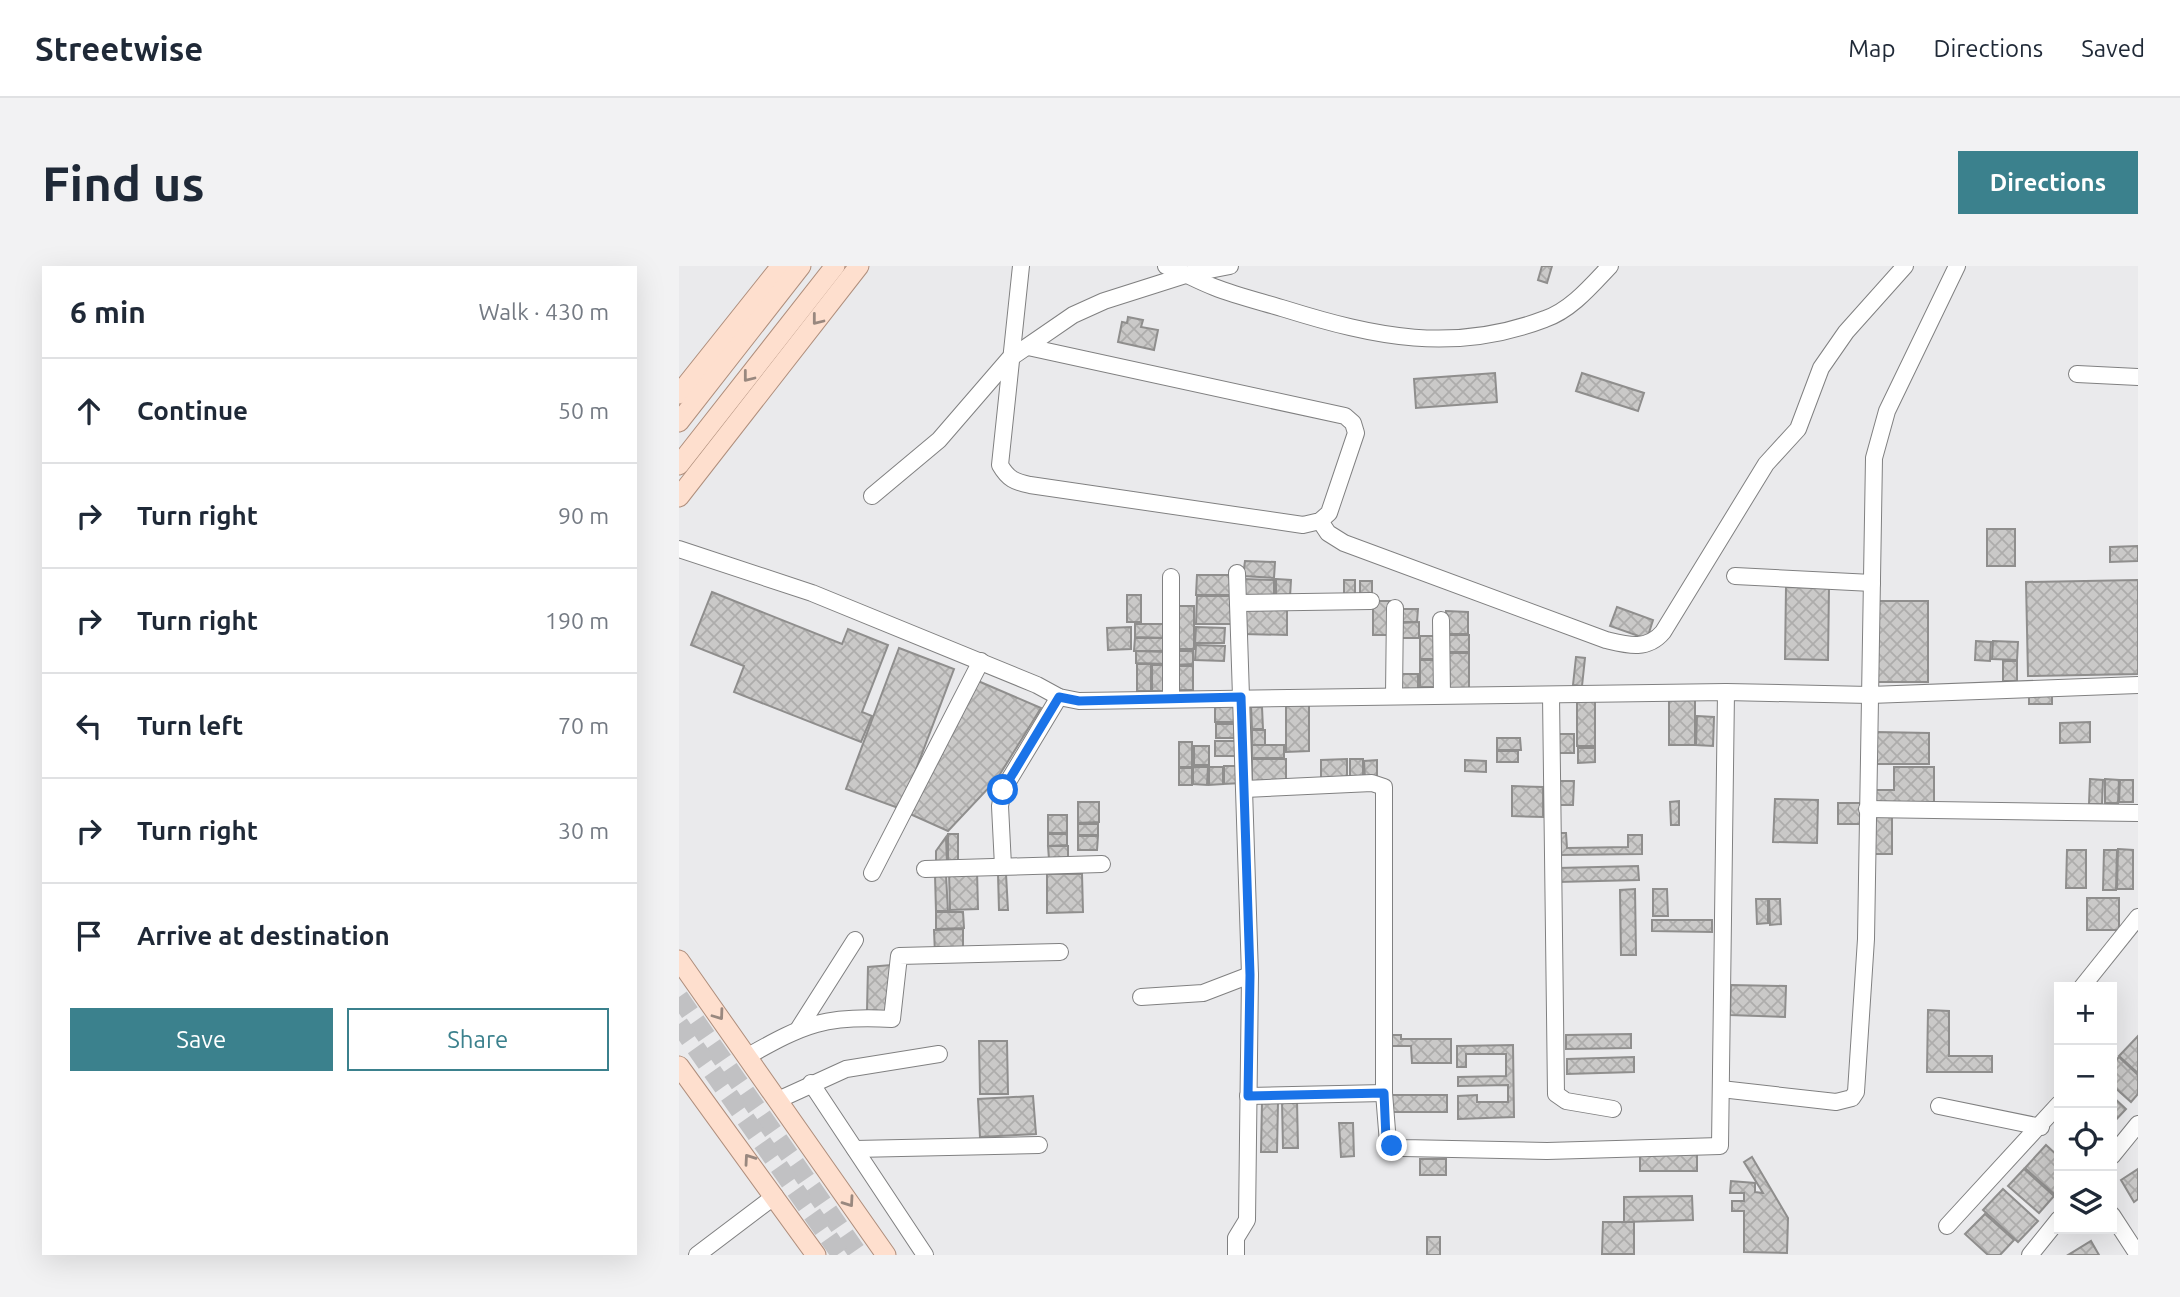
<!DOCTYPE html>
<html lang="en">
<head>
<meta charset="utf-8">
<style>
  :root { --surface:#fff; --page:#f2f2f3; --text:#1f2937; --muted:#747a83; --line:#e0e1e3; --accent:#3b818d }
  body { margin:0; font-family:Ubuntu,sans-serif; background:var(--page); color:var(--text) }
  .controls { position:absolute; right:21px; bottom:21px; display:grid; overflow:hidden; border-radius:0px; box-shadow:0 7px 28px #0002 }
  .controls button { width:63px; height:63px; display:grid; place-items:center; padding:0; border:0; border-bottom:2px solid var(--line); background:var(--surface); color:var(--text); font:35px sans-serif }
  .stop { position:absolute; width:21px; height:21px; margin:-16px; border:5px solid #1a73e8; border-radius:50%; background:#fff }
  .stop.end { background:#1a73e8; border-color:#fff; box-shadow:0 2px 7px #0008 }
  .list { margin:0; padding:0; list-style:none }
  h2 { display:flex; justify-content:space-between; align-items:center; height:91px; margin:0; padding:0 28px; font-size:30px }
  h2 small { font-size:23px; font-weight:400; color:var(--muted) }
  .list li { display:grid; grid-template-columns:46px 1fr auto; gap:21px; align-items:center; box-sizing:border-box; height:105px; padding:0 28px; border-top:2px solid var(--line) }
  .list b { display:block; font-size:26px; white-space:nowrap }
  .list em { font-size:23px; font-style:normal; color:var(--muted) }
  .actions { display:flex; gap:14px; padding:21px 28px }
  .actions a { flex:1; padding:16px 0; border:2px solid var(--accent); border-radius:0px; text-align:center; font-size:24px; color:var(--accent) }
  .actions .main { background:var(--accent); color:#fff }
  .icon { flex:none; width:38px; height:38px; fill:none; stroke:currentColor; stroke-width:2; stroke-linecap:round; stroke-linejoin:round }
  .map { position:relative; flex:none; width:1459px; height:989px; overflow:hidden; border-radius:0px }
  header { display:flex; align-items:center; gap:42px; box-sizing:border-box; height:98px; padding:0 35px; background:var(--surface); border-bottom:2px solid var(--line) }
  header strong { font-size:33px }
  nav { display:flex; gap:38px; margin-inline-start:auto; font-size:24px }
  .intro { display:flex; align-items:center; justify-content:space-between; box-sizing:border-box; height:168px; padding:0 42px }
  h1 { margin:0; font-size:49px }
  .button { padding:18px 32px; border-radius:0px; background:var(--accent); color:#fff; font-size:24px; font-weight:700 }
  main { display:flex; gap:42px; padding:0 42px }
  aside { flex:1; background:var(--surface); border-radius:0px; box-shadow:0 7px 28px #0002 }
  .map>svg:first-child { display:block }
  .building { fill:url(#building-cross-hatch); stroke:#8f8e8d; stroke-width:2 }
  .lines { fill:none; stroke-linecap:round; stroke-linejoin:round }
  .major-tunnel { stroke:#c1c1c3; stroke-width:19; stroke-dasharray:19 10; stroke-linecap:butt }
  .minor-casing { stroke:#808081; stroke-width:18 }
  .major-casing { stroke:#af8e7c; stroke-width:21 }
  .minor { stroke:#fff; stroke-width:16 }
  .major { stroke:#fedfce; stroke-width:19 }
  .oneway { stroke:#99887f }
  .route { stroke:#1a73e8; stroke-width:9 }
</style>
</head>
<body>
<header>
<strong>Streetwise</strong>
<nav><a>Map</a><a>Directions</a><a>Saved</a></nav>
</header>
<div class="intro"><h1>Find us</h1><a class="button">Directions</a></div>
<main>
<aside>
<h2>6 min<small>Walk · 430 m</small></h2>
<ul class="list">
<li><svg class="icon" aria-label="ahead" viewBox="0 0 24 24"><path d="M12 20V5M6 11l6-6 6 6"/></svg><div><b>Continue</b></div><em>50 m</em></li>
<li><svg class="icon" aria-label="right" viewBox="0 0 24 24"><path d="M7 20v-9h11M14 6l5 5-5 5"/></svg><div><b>Turn right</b></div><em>90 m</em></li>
<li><svg class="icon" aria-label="right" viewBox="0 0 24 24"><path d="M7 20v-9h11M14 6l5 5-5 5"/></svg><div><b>Turn right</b></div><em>190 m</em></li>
<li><svg class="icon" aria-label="left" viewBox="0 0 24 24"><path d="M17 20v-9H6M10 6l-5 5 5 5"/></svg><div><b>Turn left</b></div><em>70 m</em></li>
<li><svg class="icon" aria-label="right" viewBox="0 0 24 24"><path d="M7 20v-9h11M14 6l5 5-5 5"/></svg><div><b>Turn right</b></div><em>30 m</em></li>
<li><svg class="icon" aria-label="arrive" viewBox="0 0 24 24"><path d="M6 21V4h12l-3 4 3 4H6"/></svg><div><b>Arrive at destination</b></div></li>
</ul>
<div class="actions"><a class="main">Save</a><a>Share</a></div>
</aside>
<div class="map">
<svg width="1459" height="989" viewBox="0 0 1459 989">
  <defs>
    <pattern id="building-cross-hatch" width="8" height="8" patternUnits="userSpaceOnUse" patternTransform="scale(1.75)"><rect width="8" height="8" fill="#cac9c8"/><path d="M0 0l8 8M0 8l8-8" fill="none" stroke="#adacab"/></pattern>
  </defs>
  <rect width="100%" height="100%" fill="#eaeaec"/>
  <g class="building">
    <path d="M863 0H873L868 17 859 14Z"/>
    <path d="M449 51 464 54 462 61 479 64 475 84 439 76 443 56 448 57Z"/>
    <path d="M816 107 818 136 737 142 735 113Z"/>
    <path d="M903 107 965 127 959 145 897 125Z"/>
    <rect x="1308" y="263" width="28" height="37"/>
    <path d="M1459 280V295L1431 296V281Z"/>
    <path d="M566 295 596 296 595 312 564 310Z"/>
    <path d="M518 309H555V329H517Z"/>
    <path d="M564 313 595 314V332L564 331Z"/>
    <path d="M597 313 612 314 611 331H597Z"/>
    <rect x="665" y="314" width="11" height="16"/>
    <path d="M1459 314V408L1349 410 1347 316Z"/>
    <rect x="681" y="315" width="12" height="15"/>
    <path d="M1107 321 1150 322 1149 394 1106 393Z"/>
    <path d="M33 326 163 378 169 363 209 379 183 446 193 450 182 476 55 426 65 400 12 379Z"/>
    <rect x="448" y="329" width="14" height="27"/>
    <path d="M518 330H555V358H517Z"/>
    <rect x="694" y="335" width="19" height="34"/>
    <rect x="1199" y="335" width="50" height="81"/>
    <rect x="497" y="340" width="18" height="43"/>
    <path d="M565 341H608V369L565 368Z"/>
    <path d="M938 341 974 354 968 373 931 360Z"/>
    <path d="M721 343H739L738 356H721Z"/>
    <path d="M767 345 789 346V368H767Z"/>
    <path d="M740 356V372H721V357Z"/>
    <path d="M456 358H487V372L456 371Z"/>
    <path d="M452 361V383L429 384 428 362Z"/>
    <path d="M517 361 546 362 545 377H516Z"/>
    <rect x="768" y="369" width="22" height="17"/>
    <rect x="741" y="370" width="18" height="23"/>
    <path d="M456 372H488V385H455Z"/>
    <path d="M1297 375 1312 376 1311 395 1296 394Z"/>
    <path d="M1314 375 1339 376 1338 394 1313 393Z"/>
    <path d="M517 379 546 380 545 395 516 394Z"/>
    <path d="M220 382 275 403 222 543 167 523Z"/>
    <path d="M457 385 488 386V398L457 397Z"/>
    <path d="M494 385H514V398L495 399Z"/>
    <path d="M766 387H790V424L767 425Z"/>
    <path d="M897 391 906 392 903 420 894 419Z"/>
    <path d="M741 394H760L759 421H741Z"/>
    <rect x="1324" y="395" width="14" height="20"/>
    <rect x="458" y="398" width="14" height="27"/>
    <rect x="473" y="399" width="14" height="26"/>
    <rect x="495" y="400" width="19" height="24"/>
    <rect x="722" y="408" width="17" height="15"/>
    <path d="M299 415 362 442 318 513 269 565 231 548Z"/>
    <rect x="1350" y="428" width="23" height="10"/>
    <rect x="898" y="432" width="18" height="48"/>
    <rect x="990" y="434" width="26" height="45"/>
    <path d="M557 439V456H536V440Z"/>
    <path d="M607 439H630V485L607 486Z"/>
    <path d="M572 441H583L584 463H573Z"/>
    <path d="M1018 450 1035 451 1034 480 1017 479Z"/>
    <path d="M1411 456V476L1381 477V457Z"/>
    <rect x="537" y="458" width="21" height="14"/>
    <rect x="573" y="464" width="13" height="15"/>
    <path d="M1198 466 1250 467V498H1198Z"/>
    <rect x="877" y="468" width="18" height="19"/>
    <path d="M818 472H841L842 484H818Z"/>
    <rect x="536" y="475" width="22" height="15"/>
    <rect x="500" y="476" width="13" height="25"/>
    <rect x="573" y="479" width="32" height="13"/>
    <rect x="515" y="480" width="15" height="19"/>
    <path d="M899 482H916V496L899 497Z"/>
    <rect x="818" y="485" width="21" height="11"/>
    <rect x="573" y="493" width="34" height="22"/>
    <path d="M668 493V514H642V494Z"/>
    <rect x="671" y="493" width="13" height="22"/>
    <path d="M698 494V513H686L685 495Z"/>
    <path d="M786 494 807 495V506L786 505Z"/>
    <path d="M545 500H561L562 517 545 518Z"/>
    <path d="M514 501H529L528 519 514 518Z"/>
    <path d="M530 501H544V518L530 519Z"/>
    <path d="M1215 501H1255V538H1196V524H1215Z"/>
    <rect x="500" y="502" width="13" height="17"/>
    <path d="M1411 513 1424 514 1423 538H1410Z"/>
    <path d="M1426 513 1440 514 1439 537H1426Z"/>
    <path d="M1441 514H1454V536H1440Z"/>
    <path d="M878 515H895L894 539H877Z"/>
    <path d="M833 520 864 521V551L833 550Z"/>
    <path d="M1096 533 1139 534 1138 577 1094 576Z"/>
    <path d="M1000 535V559H992L991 536Z"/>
    <path d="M399 536H420V556L399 557Z"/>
    <rect x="1159" y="537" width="22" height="21"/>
    <rect x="369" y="549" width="19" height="18"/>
    <rect x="1192" y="549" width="21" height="39"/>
    <rect x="399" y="558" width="20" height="11"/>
    <path d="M879 567H887L888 582 949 581V569H963V588L880 589Z"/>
    <rect x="269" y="568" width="10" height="28"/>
    <path d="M369 568H388V579L369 580Z"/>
    <path d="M399 570H419L418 584H399Z"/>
    <path d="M267 571 268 596H257V585Z"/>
    <path d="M369 580H389V593H370Z"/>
    <path d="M1439 583 1454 584V623H1438Z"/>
    <path d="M1388 584H1407V622H1387Z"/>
    <path d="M1425 584H1438L1437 624H1424Z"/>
    <path d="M959 600 960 614 879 616V602Z"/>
    <path d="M298 604 299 643 271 644 270 605Z"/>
    <path d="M319 608H327L329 644H320Z"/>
    <path d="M368 608H403L404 646 368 647Z"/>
    <path d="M256 609H267L269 645H257Z"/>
    <path d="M956 623 957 689H942L941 624Z"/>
    <path d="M974 623H988L989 650H974Z"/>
    <rect x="1408" y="632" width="32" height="32"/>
    <path d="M1077 633H1089V657L1078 658Z"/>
    <path d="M1090 633H1101L1102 658 1091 659Z"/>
    <path d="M257 646H284L285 662 257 663Z"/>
    <path d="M973 654H1033V666L973 665Z"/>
    <path d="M284 663V688H256L255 664Z"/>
    <path d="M212 699 208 746 188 745 189 701Z"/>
    <path d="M1052 719 1107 720 1106 751 1051 749Z"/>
    <path d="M1249 744 1270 745V790H1313V806H1248Z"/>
    <path d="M952 768V782L887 783V769Z"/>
    <path d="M710 769H722V773H772V797H733L732 780H710Z"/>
    <path d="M1459 770V807L1440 790Z"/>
    <path d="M300 775H328L329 828H301Z"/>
    <path d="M834 779 835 851 779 853V830L798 829V836H829V819L779 820V811L827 810V788H787V801H778V780Z"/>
    <path d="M955 791V806L888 808V793Z"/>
    <path d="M1440 791 1459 809V828L1452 836 1433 819V799Z"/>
    <rect x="709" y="829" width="59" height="17"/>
    <path d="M354 830 357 868 301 871 299 833Z"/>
    <path d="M1433 830 1447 843 1433 858Z"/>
    <path d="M618 834 619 882H604L603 835Z"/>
    <path d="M583 836H599L598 886H582Z"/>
    <path d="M660 857H674L675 890 662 891Z"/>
    <path d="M1367 879 1380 891V922L1375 928 1346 902Z"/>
    <rect x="961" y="886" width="57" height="19"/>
    <path d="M1073 891 1109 952 1108 987 1065 986V945H1053V935H1065V927H1051L1052 915 1076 917V926L1084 927 1065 896Z"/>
    <rect x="741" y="893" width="26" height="16"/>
    <path d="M1345 903 1375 930 1360 947 1329 920Z"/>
    <path d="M1459 903V933L1455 936 1442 914Z"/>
    <path d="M1324 923 1359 955 1339 976 1304 944Z"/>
    <path d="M1013 930 1014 954 945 956V931Z"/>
    <path d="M1306 948 1335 974 1321 989H1309L1286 968Z"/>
    <path d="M924 956H955V988H923Z"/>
    <rect x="748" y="971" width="13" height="18"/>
    <path d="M1412 975 1420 989H1389Z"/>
  </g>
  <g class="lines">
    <g class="major-tunnel">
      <path d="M0 731 180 989"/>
      <path d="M0 758 162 989"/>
    </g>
    <defs>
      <g id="minor">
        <path d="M342 0 321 199C329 213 336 216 351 219L624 259 641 255 650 247 677 167 674 157 666 150 349 81"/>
        <path d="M487 0C504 6 519 15 535 21 558 30 583 36 606 43 696 71 774 88 866 53 892 44 912 20 931 0"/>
        <path d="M1398 108 1459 111"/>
        <path d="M193 230 260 174 330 93 394 49 425 35 510 8 551 0"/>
        <path d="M641 255 649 267 665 277 927 374C948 379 968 385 984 366L1087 198 1119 163 1142 102 1167 66 1226 0"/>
        <path d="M0 283 133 327 358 419 380 431 400 435 1047 426 1191 429 1459 419"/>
        <path d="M1056 310 1193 317"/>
        <path d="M559 337 692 335"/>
        <path d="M762 354 763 429"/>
        <path d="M715 429 716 342"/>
        <path d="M872 429 877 828 887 835 934 843"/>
        <path d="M492 431V311"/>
        <path d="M566 523 693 517 705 521V827L709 877 724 882 868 885 1041 880 1047 426"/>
        <path d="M1188 543 1459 547"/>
        <path d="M324 600 321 540 324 524 380 431"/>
        <path d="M246 603 423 598"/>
        <path d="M193 607 302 395"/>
        <path d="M1403 721 1459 651"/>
        <path d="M462 731 524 727 571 709"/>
        <path d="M120 762 176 674"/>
        <path d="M69 790C126 758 146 749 213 753L220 690 381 686"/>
        <path d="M132 817 246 989"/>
        <path d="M1042 823 1157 836 1173 832 1177 826 1187 673 1195 192 1208 145 1278 0"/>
        <path d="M569 830 705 827"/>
        <path d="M99 834 167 803 260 788"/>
        <path d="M1260 840 1362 861"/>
        <path d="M176 883 360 879"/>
        <path d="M1433 890 1459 858"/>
        <path d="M1433 949 1459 989"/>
        <path d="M1268 960 1380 838"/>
        <path d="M18 989 96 930"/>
        <path d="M557 989V972L568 954 571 709 558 307"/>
        <path d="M1351 989 1380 953"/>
      </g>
      <g id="major">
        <path d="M0 128 102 0"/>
        <path d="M0 156 122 0"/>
        <path d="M0 199 156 0"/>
        <path d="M0 231 180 0"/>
        <path d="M0 694 207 989"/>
        <path d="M0 800 137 989"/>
      </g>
    </defs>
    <use href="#minor" class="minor-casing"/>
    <use href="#major" class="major-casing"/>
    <use href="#minor" class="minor"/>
    <use href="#major" class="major"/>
  </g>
  <defs><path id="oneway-chevron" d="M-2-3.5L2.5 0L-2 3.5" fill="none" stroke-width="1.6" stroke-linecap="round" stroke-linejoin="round" transform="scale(1.75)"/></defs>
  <g class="oneway">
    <use href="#oneway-chevron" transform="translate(138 54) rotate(128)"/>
    <use href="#oneway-chevron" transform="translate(69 111) rotate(128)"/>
    <use href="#oneway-chevron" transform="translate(40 749) rotate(54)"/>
    <use href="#oneway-chevron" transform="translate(70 893) rotate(-125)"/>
    <use href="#oneway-chevron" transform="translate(170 936) rotate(55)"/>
  </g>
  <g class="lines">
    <path class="route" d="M324 524 380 431 400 435 562 431 571 709 569 830 705 827 707 873 713 880"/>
  </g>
</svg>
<div class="controls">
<button>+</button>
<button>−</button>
<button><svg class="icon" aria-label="locate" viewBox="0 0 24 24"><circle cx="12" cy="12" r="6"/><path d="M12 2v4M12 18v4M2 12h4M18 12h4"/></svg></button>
<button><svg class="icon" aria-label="layers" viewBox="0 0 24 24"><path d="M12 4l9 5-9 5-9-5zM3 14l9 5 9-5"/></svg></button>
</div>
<div class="stop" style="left:324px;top:524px"></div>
<div class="stop end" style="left:713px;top:880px"></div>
</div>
</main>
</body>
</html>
